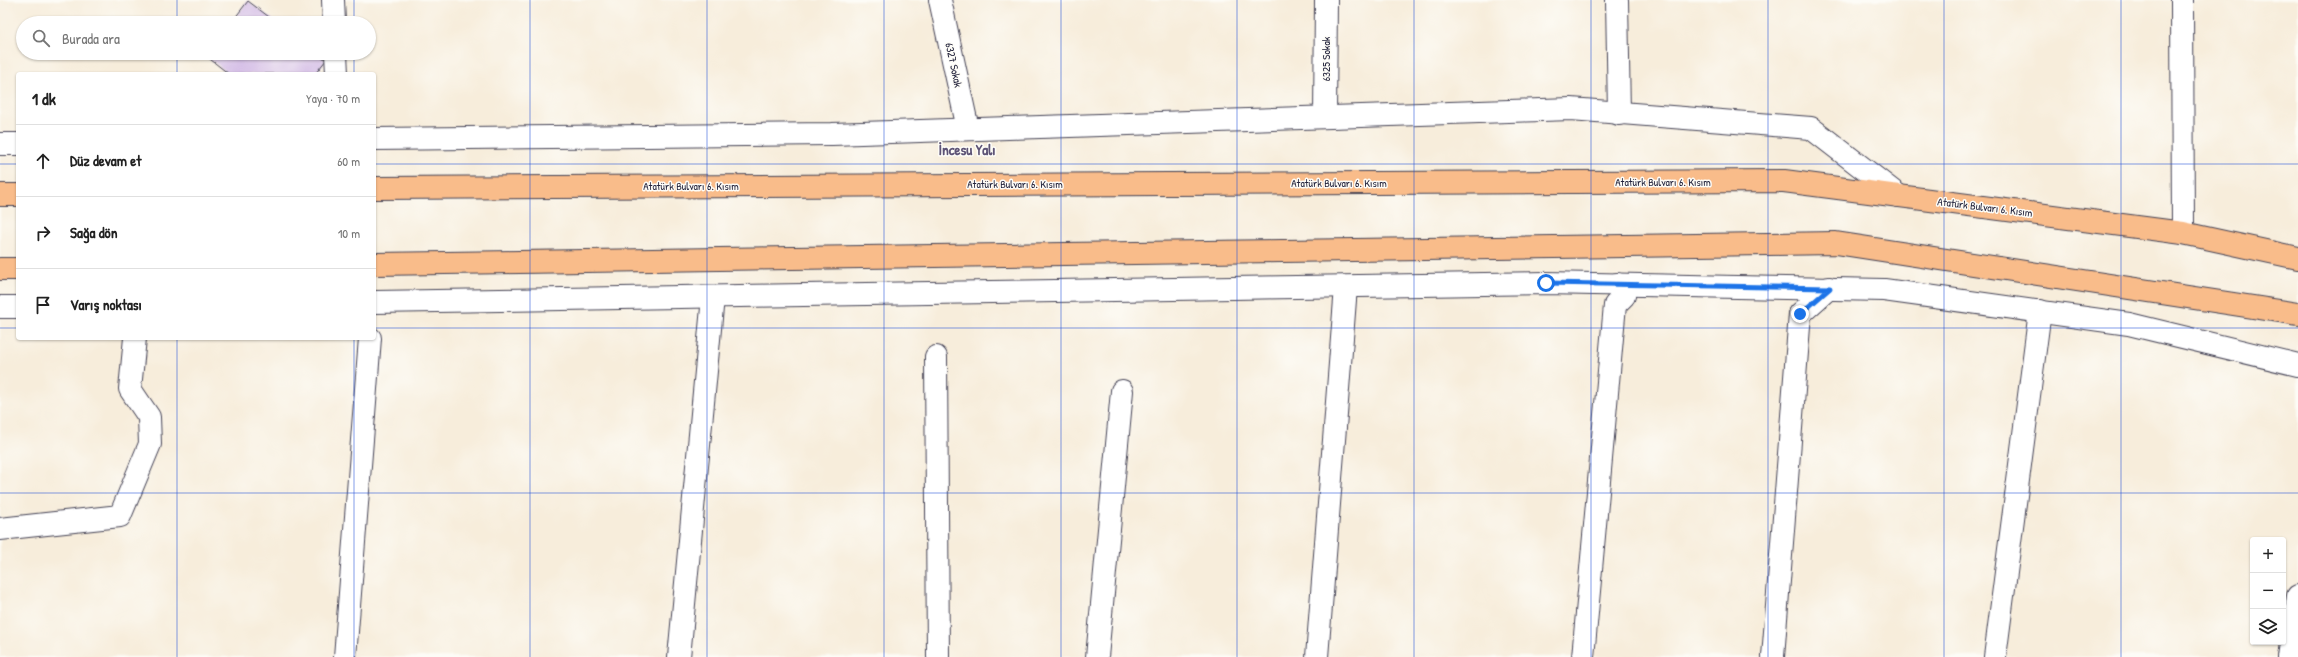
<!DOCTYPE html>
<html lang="tr">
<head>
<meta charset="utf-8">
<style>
  :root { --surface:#fff; --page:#f6f6f6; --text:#222; --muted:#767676; --line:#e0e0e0 }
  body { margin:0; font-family:"Patrick Hand",sans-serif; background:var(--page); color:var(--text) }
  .controls { position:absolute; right:12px; bottom:12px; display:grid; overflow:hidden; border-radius:4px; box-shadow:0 1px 3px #0004 }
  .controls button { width:36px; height:36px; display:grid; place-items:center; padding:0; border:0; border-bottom:1px solid var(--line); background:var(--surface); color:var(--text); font:20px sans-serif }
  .stop { position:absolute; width:12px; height:12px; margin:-9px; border:3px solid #1a73e8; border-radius:50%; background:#fff }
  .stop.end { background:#1a73e8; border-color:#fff; box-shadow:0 1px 4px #0008 }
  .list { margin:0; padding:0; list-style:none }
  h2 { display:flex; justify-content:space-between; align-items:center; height:52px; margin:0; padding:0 16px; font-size:17px }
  h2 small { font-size:13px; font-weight:400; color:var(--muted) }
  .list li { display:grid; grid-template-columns:26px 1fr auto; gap:12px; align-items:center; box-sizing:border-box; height:72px; padding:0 16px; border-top:1px solid var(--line) }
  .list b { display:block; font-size:15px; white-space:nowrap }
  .list em { font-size:13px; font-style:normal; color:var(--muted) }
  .icon { flex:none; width:22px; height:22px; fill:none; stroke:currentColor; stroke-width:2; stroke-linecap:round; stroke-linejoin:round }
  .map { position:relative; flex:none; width:2298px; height:657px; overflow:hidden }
  .search { position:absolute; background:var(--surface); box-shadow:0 1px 3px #0004; left:16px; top:16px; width:360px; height:44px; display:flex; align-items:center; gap:10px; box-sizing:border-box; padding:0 14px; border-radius:22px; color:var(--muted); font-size:15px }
  .panel { position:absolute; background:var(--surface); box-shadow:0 1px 3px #0004; left:16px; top:72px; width:360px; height:268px; border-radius:4px }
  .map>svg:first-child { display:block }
  .building { fill:#cdb2e3 }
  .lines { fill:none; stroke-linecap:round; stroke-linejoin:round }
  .minor-casing { stroke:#424053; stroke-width:24 }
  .highway-casing { stroke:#424053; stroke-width:24 }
  .minor { stroke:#fff; stroke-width:22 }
  .highway { stroke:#f9bc8a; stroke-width:22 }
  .route { stroke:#1a73e8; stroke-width:5 }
  .grid { fill:none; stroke:#1d4ed8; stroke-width:1; stroke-opacity:0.55 }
  .labels { text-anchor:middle; stroke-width:3; stroke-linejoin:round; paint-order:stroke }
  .street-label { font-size:11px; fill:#22223b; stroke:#fdfcf7 }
  .district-label { font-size:15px; font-weight:bold; fill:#5e5476; stroke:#fdfcf7 }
</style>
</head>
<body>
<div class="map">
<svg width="2298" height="657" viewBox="0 0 2298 657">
  <rect width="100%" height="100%" fill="#fdfcf7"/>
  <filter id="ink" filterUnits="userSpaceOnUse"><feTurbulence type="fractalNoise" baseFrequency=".025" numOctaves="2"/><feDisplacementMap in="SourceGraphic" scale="8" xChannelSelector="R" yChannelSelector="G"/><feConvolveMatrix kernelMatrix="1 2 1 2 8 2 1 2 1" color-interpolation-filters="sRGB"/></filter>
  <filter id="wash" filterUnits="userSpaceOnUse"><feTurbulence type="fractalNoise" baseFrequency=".012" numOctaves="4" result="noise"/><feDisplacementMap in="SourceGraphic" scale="16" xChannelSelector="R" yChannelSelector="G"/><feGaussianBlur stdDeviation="0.9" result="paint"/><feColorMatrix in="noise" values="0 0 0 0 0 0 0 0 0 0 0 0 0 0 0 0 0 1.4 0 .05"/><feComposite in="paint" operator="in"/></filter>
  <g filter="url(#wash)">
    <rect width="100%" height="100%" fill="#f7eddb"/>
    <g id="blocks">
      <g class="building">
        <path d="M248 1 277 23H231Z"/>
        <path d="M208 53H317L326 60 315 74H229L206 56Z"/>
      </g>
    </g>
  </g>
  <g filter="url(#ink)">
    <use href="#blocks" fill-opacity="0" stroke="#424053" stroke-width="1"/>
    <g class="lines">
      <defs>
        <g id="minor">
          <path d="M333 0 334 23"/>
          <path d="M940 0 968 129"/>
          <path d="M1617 0 1619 114"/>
          <path d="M2182 0 2183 233"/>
          <path d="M336 53 337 74"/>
          <path d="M1325 117 1326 0"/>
          <path d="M374 139 832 134 1571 109 1811 128 1899 196"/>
          <path d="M0 144H18"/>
          <path d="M374 302 1546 283 1884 290 2129 324 2298 365"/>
          <path d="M0 307H18"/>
          <path d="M936 357 938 657"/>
          <path d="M0 529 120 516 150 444 149 417 130 389 135 338"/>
          <path d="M345 657 370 338"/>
          <path d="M679 657 713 297"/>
          <path d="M1097 657 1122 391"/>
          <path d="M1317 657 1346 287"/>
          <path d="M1583 657 1615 305 1624 296 1617 284"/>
          <path d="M1773 657 1800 314 1829 288"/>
          <path d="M1995 657 2040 311"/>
          <path d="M2289 657 2298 596"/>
        </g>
        <g id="highway">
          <path d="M374 188 1784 181 2183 233 2298 258"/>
          <path d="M0 195H18"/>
          <path d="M374 264 1836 243 2298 314"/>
          <path d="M0 269H18"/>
        </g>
      </defs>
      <use href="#minor" class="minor-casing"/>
      <use href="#highway" class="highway-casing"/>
      <use href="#minor" class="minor"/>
      <use href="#highway" class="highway"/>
    </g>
  </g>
  <g class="lines" filter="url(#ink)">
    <path class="route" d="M1546 283 1830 288 1800 314"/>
  </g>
  <path class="grid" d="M177 0V23M354 0V23M530 0V657M707 0V657M884 0V657M1061 0V657M1237 0V657M1414 0V657M1591 0V657M1768 0V657M1944 0V657M2121 0V657M177 53V74M354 53V74M0 164H18M374 164H2298M0 328H18M374 328H2298M177 338V657M354 338V657M0 493H2298"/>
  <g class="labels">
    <g class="street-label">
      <text transform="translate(1326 59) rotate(-90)" y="4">6325 Sokak</text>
      <text transform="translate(954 65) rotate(78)" y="4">6327 Sokak</text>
      <text x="1663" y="186">Atatürk Bulvarı 6. Kısım</text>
      <text x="1339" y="187">Atatürk Bulvarı 6. Kısım</text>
      <text x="1015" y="188">Atatürk Bulvarı 6. Kısım</text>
      <text x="691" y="190">Atatürk Bulvarı 6. Kısım</text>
      <text transform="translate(1985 207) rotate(7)" y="4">Atatürk Bulvarı 6. Kısım</text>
    </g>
    <g class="district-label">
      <text x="967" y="155">İncesu Yalı</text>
    </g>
  </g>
</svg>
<div class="controls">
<button>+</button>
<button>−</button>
<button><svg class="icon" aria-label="layers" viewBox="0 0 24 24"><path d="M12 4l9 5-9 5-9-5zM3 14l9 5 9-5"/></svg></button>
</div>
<div class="stop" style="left:1546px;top:283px"></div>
<div class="stop end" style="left:1800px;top:314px"></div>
<div class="search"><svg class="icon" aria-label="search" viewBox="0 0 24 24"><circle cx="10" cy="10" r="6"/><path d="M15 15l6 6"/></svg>Burada ara</div>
<section class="panel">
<h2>1 dk<small>Yaya · 70 m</small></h2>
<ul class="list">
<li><svg class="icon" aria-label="ahead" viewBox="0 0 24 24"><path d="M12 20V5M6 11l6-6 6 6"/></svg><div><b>Düz devam et</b></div><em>60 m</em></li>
<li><svg class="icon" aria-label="right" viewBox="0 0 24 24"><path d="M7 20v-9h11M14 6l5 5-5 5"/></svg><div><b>Sağa dön</b></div><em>10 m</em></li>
<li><svg class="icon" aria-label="arrive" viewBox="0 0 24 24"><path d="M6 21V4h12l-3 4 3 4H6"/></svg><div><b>Varış noktası</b></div></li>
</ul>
</section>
</div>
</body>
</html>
